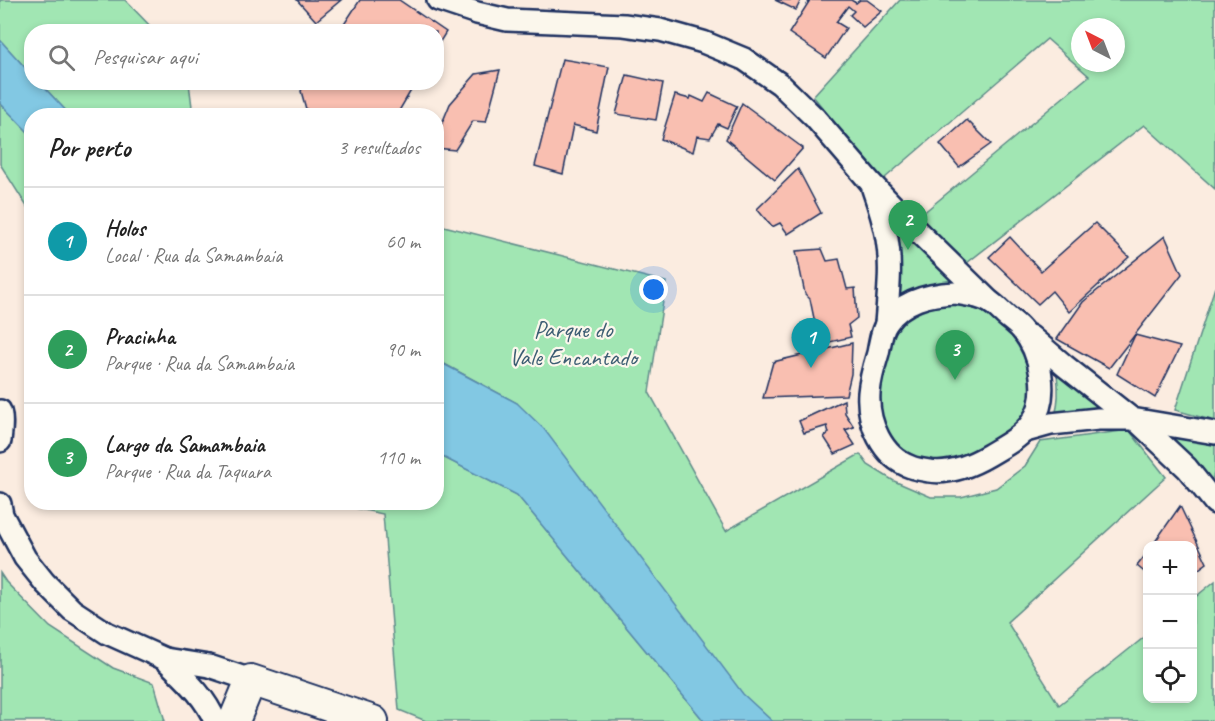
<!DOCTYPE html>
<html lang="pt">
<head>
<meta charset="utf-8">
<style>
  :root { --surface:#fff; --page:#f2f2f2; --text:#222; --muted:#767676; --line:#e0e0e0; --accent:#111827 }
  body { margin:0; font-family:Caveat,sans-serif; background:var(--page); color:var(--text) }
  .controls { position:absolute; right:18px; bottom:18px; display:grid; overflow:hidden; border-radius:12px; box-shadow:0 3px 9px #0003 }
  .controls button { width:54px; height:54px; display:grid; place-items:center; padding:0; border:0; border-bottom:2px solid var(--line); background:var(--surface); color:var(--text); font:30px sans-serif }
  .compass { position:absolute; left:1071px; top:18px; width:54px; height:54px; border-radius:50%; background:var(--surface); box-shadow:0 3px 9px #0003; rotate:318deg }
  .you { position:absolute; left:654px; top:290px; width:21px; height:21px; margin:-15px; border:4px solid #fff; border-radius:50%; background:#1a73e8; box-shadow:0 0 0 9px #1a73e833 }
  .badge { display:grid; place-items:center; width:39px; height:39px; border-radius:50%; background:var(--accent); color:#fff; font-size:20px; font-weight:700 }
  .pin { position:absolute; translate:-50% -50px; filter:drop-shadow(0 2px 3px #0008) }
  .pin::after { content:''; position:absolute; top:32px; width:21px; height:18px; background:inherit; clip-path:polygon(0 0,100% 0,50% 100%) }
  .list { margin:0; padding:0; list-style:none }
  h2 { display:flex; justify-content:space-between; align-items:center; height:78px; margin:0; padding:0 24px; font-size:26px }
  h2 small { font-size:20px; font-weight:400; color:var(--muted) }
  .list li { display:grid; grid-template-columns:39px 1fr auto; gap:18px; align-items:center; box-sizing:border-box; height:108px; padding:0 24px; border-top:2px solid var(--line) }
  .list b { display:block; font-size:22px; white-space:nowrap }
  .list p { margin:0; font-size:20px; white-space:nowrap; color:var(--muted) }
  .list em { font-size:20px; font-style:normal; color:var(--muted) }
  .icon { flex:none; width:33px; height:33px; fill:none; stroke:currentColor; stroke-width:2; stroke-linecap:round; stroke-linejoin:round }
  .map { position:relative; flex:none; width:1215px; height:721px; overflow:hidden }
  .search { position:absolute; background:var(--surface); box-shadow:0 3px 9px #0003; left:24px; top:24px; width:420px; height:66px; display:flex; align-items:center; gap:15px; box-sizing:border-box; padding:0 21px; border-radius:24px; color:var(--muted); font-size:22px }
  .panel { position:absolute; background:var(--surface); box-shadow:0 3px 9px #0003; left:24px; top:108px; width:420px; height:402px; border-radius:24px }
  .map>svg:first-child { display:block }
  .green { fill:#a1e6b3; stroke:#5e8a88; stroke-width:1.5; fill-rule:evenodd }
  .water { fill:#82c8e3; stroke:#598bae; stroke-width:1.5 }
  .building { fill:#f9bfb1; stroke:#1b2f5e; stroke-width:1.5 }
  .lines { fill:none; stroke-linecap:round; stroke-linejoin:round }
  .street-casing { stroke:#1b2f5e; stroke-width:26 }
  .secondary-casing { stroke:#1b2f5e; stroke-width:34 }
  .street { stroke:#fbf7ec; stroke-width:21 }
  .secondary { stroke:#fbf7ec; stroke-width:30 }
  .labels { text-anchor:middle; stroke-width:4.5; stroke-linejoin:round; paint-order:stroke }
  .park-label { font-size:24px; fill:#3c5d73; stroke:#fbf7ec }
</style>
</head>
<body>
<div class="map">
<svg width="1215" height="721" viewBox="0 0 1215 721">
  <rect width="100%" height="100%" fill="#fbece0"/>
  <filter id="ink" filterUnits="userSpaceOnUse"><feTurbulence type="fractalNoise" baseFrequency=".0167" numOctaves="2"/><feDisplacementMap in="SourceGraphic" scale="12" xChannelSelector="R" yChannelSelector="G"/><feConvolveMatrix kernelMatrix="1 2 1 2 8 2 1 2 1" color-interpolation-filters="sRGB"/></filter>
  <g filter="url(#ink)">
    <g class="green">
      <path d="M0 0H125L155 31 32 32 31 74 0 40Z"/>
      <path d="M900 0H1215V189L1144 125 963 266 916 219 1089 76 1047 39 878 184 847 138 813 96ZM1080 27H1116V63H1080Z"/>
      <path d="M40 83H189L193 115H70Z"/>
      <path d="M0 103 31 135V213L0 164Z"/>
      <path d="M890 218 908 239 956 283C935 283 917 286 898 296Z"/>
      <path d="M436 224 666 282 649 392 726 531 860 454 868 465 894 481 931 497H961L996 488 1025 466 1040 442 1129 430 1166 477 1007 622 1059 705 1147 635 1148 698H1192L1193 599 1215 581V721H772L743 695 517 403 437 360Z"/>
      <path d="M1215 287V421L1175 410Z"/>
      <path d="M946 304C961 306 975 307 989 315 1021 335 1042 384 1024 418 1016 432 988 448 972 453 964 456 951 463 942 464 937 464 930 461 924 460 919 459 911 459 907 456 888 444 877 418 878 397 878 388 882 379 884 370 888 350 891 332 908 318 919 309 932 307 946 304Z"/>
      <path d="M1057 374 1110 410 1055 416C1059 402 1059 389 1057 374Z"/>
      <path d="M1162 435 1215 445V469L1211 485Z"/>
      <path d="M437 454 517 495 704 721H426L399 710 383 514 331 503 436 502Z"/>
      <path d="M0 573 6 582 50 627 113 668 154 683 165 721H0Z"/>
    </g>
    <g class="water">
      <path d="M0 40 31 74 32 82 40 83 70 115 32 116 31 135 0 103Z"/>
      <path d="M436 360 517 403 544 429 743 694 772 721H704L517 495 437 454Z"/>
    </g>
    <g class="building">
      <path d="M297 0H341L316 21Z"/>
      <path d="M360 0H399L446 32 436 48V32H339Z"/>
      <path d="M775 0H801L796 10Z"/>
      <path d="M810 0H851L856 3 860 0H867L882 11 863 27 850 15 854 11 848 6 836 22 846 28 826 58 789 33Z"/>
      <path d="M562 59 609 67 596 131 573 125 563 174 535 166Z"/>
      <path d="M500 70 486 122 473 121 455 150 436 148V138L450 104 476 74Z"/>
      <path d="M627 75 663 83 656 120 616 114Z"/>
      <path d="M306 82H416L396 116H318L306 109 301 91Z"/>
      <path d="M709 93 737 106 727 128 718 124 710 138 697 136 693 152 661 139 675 95 690 99 691 96 704 102Z"/>
      <path d="M742 103 803 148 775 180 726 139Z"/>
      <path d="M967 120 991 144 959 167 940 144Z"/>
      <path d="M798 169 821 213 788 234 780 223 772 227 757 209Z"/>
      <path d="M1095 223 1129 257 1069 312 1052 291 1038 304 989 257 1010 237 1041 271Z"/>
      <path d="M1165 236 1182 274 1109 368 1057 339 1083 302Z"/>
      <path d="M822 249 827 261 839 259 847 289 855 288 857 318 848 325 851 337 830 342 827 336 818 338 810 299 805 294 796 251Z"/>
      <path d="M1135 335 1180 347 1155 398 1117 374Z"/>
      <path d="M852 343 851 374 846 395 763 398 773 362Z"/>
      <path d="M844 400 845 413 854 427 845 430 855 445 835 454 824 437 829 433 827 426 804 433 799 421Z"/>
      <path d="M1180 506 1207 563 1192 574V546H1152Z"/>
      <path d="M1148 552V575L1137 566Z"/>
    </g>
    <g class="lines">
      <defs>
        <g id="street">
          <path d="M438 0 477 13 507 20 624 25 660 30 703 42 744 59 780 84 815 118 871 183 910 224 991 303"/>
          <path d="M873 189C879 206 884 222 887 239 892 267 888 296 886 324"/>
          <path d="M955 293C967 295 979 296 990 302 995 305 999 310 1004 314 1009 319 1016 323 1021 329 1041 351 1050 397 1032 422 1022 437 1004 446 989 455 972 465 949 474 929 471 923 470 916 469 911 467 882 457 867 422 869 393 870 380 874 366 878 353 880 344 881 331 887 323 903 300 929 294 955 293Z"/>
          <path d="M1030 336 1065 366 1132 419"/>
          <path d="M0 411C3 420 1 431 0 441"/>
          <path d="M1137 421 1187 468 1215 503"/>
          <path d="M1026 431 1051 424 1098 419H1132L1215 433"/>
          <path d="M0 504 2 515 25 558 45 583 72 610 107 633 165 659 209 666 251 680"/>
          <path d="M165 659C184 678 205 696 215 721"/>
        </g>
        <path id="secondary" d="M234 721 251 680 373 721"/>
      </defs>
      <use href="#street" class="street-casing"/>
      <use href="#secondary" class="secondary-casing"/>
      <use href="#street" class="street"/>
      <use href="#secondary" class="secondary"/>
    </g>
  </g>
  <g class="labels">
    <g class="park-label">
      <text x="573" y="337">Parque do<tspan x="573" dy="28">Vale Encantado</tspan></text>
    </g>
  </g>
</svg>
<div class="controls">
<button>+</button>
<button>−</button>
<button><svg class="icon" aria-label="locate" viewBox="0 0 24 24"><circle cx="12" cy="12" r="6"/><path d="M12 2v4M12 18v4M2 12h4M18 12h4"/></svg></button>
</div>
<svg class="compass" viewBox="-18 -18 36 36"><path d="M0-13l5 13h-10z" fill="#e53935"/><path d="M0 13l5-13h-10z" fill="#767676"/></svg>
<div class="you"></div>
<div class="pin badge" style="left:811px;top:368px;background:#0f9aa8">1</div>
<div class="pin badge" style="left:908px;top:250px;background:#2e9e5b">2</div>
<div class="pin badge" style="left:955px;top:380px;background:#2e9e5b">3</div>
<div class="search"><svg class="icon" aria-label="search" viewBox="0 0 24 24"><circle cx="10" cy="10" r="6"/><path d="M15 15l6 6"/></svg>Pesquisar aqui</div>
<section class="panel">
<h2>Por perto<small>3 resultados</small></h2>
<ul class="list">
<li><span class="badge" style="background:#0f9aa8">1</span><div><b>Holos</b><p>Local · Rua da Samambaia</p></div><em>60 m</em></li>
<li><span class="badge" style="background:#2e9e5b">2</span><div><b>Pracinha</b><p>Parque · Rua da Samambaia</p></div><em>90 m</em></li>
<li><span class="badge" style="background:#2e9e5b">3</span><div><b>Largo da Samambaia</b><p>Parque · Rua da Taquara</p></div><em>110 m</em></li>
</ul>
</section>
</div>
</body>
</html>
